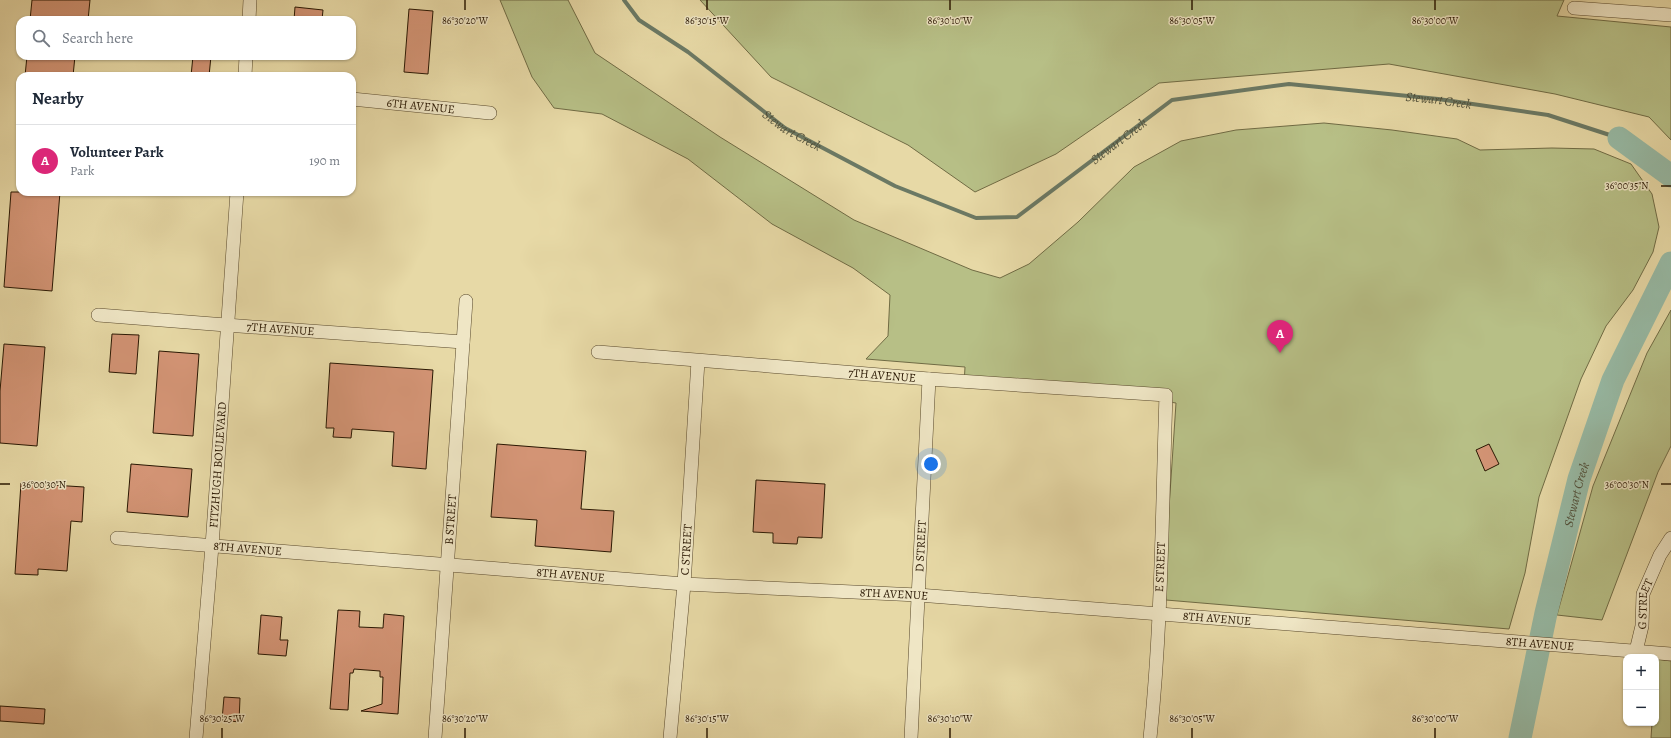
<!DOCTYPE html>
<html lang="en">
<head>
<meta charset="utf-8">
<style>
  :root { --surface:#fff; --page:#f2f2f3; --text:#1f2937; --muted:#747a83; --line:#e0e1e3; --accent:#db2777 }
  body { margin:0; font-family:Alegreya,serif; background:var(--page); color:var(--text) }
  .controls { position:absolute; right:12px; bottom:12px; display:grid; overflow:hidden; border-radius:8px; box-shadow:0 1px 3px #0004 }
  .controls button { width:36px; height:36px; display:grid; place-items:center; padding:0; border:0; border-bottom:1px solid var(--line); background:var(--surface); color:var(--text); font:20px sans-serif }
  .you { position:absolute; left:931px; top:464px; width:14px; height:14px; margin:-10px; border:3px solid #fff; border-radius:50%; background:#1a73e8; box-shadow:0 0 0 6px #1a73e833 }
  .badge { display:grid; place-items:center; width:26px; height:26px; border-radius:50%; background:var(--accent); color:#fff; font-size:13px; font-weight:700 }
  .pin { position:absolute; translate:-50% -33px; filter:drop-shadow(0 1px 2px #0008) }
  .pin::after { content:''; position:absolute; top:21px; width:14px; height:12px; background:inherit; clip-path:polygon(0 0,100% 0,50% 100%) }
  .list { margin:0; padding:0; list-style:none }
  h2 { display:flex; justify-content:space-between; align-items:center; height:52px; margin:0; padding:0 16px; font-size:17px }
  h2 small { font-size:13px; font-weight:400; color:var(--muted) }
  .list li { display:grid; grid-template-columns:26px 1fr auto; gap:12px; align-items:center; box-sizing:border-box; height:72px; padding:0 16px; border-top:1px solid var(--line) }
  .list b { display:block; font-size:15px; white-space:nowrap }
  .list p { margin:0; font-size:13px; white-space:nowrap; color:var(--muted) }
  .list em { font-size:13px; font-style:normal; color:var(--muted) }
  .icon { flex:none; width:22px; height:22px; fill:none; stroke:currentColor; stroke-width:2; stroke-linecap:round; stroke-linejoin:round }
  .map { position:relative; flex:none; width:1671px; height:738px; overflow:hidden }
  .search { position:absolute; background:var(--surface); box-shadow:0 1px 3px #0004; left:16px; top:16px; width:340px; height:44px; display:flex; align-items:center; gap:10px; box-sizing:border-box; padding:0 14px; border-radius:12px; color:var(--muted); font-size:15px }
  .panel { position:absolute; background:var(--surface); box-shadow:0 1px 3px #0004; left:16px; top:72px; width:340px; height:124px; border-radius:12px }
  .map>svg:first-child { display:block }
  .green { fill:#b7bf86; stroke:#706b44 }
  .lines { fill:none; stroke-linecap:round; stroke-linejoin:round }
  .stream { stroke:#6b7964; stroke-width:4 }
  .river { stroke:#97baa5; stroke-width:23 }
  .building { fill:#d39475; stroke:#291702 }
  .minor-casing { stroke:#58482b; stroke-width:14 }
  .minor { stroke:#efe6c5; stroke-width:13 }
  .ticks { fill:none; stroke:#291702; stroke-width:1.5 }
  .labels { text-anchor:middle; stroke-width:3; stroke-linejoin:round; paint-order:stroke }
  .street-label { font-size:12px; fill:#291702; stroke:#efe6c5 }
  .water-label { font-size:13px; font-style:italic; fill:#50503b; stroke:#efe6c5 }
  .ticks-label { font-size:10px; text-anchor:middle; fill:#291702; stroke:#efe6c5; stroke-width:3; stroke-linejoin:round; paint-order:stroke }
</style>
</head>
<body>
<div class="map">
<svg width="1671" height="738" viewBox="0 0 1671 738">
  <rect width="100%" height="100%" fill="#e7d9a6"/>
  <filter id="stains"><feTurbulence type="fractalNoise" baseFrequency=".005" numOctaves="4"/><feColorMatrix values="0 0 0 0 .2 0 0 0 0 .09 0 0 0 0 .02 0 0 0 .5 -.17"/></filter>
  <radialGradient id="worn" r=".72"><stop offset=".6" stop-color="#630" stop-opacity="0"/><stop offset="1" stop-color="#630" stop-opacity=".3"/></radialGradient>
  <g class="green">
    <path d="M500 0H568L595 53 720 137 854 220 972 270 1000 278 1029 264 1078 222 1134 167 1181 141 1236 130 1324 123 1392 130 1457 139 1480 150 1552 148 1594 149 1631 164 1652 194 1659 227 1653 252 1633 290 1606 326 1581 379 1539 497 1525 573 1509 629 1166 600 1164 584 1176 403 1144 398 964 385 965 367 866 359 888 336 890 295 853 268 772 224 688 159 602 114 554 108 532 77Z"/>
    <path d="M700 0H1564L1557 16 1671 27V140L1649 117 1555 94 1389 64 1159 83 1056 154 975 192 908 145 771 77Z"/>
    <path d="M1671 310V446L1658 472 1602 620 1557 615 1593 486 1647 353Z"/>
    <path d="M1657 659 1671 661V738H1651L1652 723H1656Z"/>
  </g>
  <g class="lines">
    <path class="stream" id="s1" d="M624 0 639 20 688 52 785 128 895 186 976 218 1017 217 1172 100 1289 84 1438 99 1548 115 1619 138"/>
    <g class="river">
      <path d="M1619 138 1671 176"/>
      <path id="s2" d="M1520 738 1546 613 1579 479 1613 380 1671 263"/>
    </g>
  </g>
  <g class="building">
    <path d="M32 0H90L88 20H30Z"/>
    <path d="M295 7 323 10 322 20H294Z"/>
    <path d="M409 9 433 11 428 74 404 72Z"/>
    <path d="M27 56H75L73 76H25Z"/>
    <path d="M193 56H211L209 76H191Z"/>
    <path d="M11 192H60L52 291 4 287Z"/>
    <path d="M112 334 139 335 136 374 109 372Z"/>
    <path d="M4 344 45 347 37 446 0 443V391Z"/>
    <path d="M159 351 199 354 193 436 153 433Z"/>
    <path d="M330 363 433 370 426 469 392 466 394 432 352 429 351 438 333 437 334 428H326Z"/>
    <path d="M497 444 586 451 581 509 614 511 611 552 535 546 537 520 491 517Z"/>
    <path d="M1489 444 1499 464 1485 471 1476 450Z"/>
    <path d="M131 464 192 469 188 517 127 512Z"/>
    <path d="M756 480 825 484 822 538 798 537 797 544 773 543V533L753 532Z"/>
    <path d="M21 483 84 487 82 522 71 521 67 571 38 569V575L15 574Z"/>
    <path d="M338 610 360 611 359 627 383 628 384 614 404 616 398 714 361 711 382 704 383 677H380V671L354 669 353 673H350L348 710 330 709Z"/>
    <path d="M261 615 282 617 280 640H288L286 656 258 654Z"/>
    <path d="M224 697 240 698 239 722 222 720Z"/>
    <path d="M0 706 45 709 44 724 0 721Z"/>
  </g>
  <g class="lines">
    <defs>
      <g id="minor">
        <path d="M1574 8 1671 15"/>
        <path d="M249 20 250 0"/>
        <path d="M245 76 246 56"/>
        <path id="s3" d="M352 99 490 113"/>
        <path id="s4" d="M98 315 226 325 463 342"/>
        <path id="s5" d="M598 352 929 379 1166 395C1162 509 1162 624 1150 738"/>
        <path id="s6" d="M117 538 684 584 918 595 1671 654"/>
        <path id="s7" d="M1636 651 1642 626 1643 594 1660 555 1671 538"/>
        <path id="s8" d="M196 738 212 546 237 192"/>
        <path id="s9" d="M435 738 466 301"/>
        <path id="s10" d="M670 738 684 584 698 361"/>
        <path id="s11" d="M911 738 929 379"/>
      </g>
    </defs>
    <use href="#minor" class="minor-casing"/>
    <use href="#minor" class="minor"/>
  </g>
  <path class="ticks" d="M465 0V10M707 0V10M950 0V10M1192 0V10M1435 0V10M1661 186H1671M0 484H10M1661 484H1671M222 728V738M465 728V738M707 728V738M950 728V738M1192 728V738M1435 728V738"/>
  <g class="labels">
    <g class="street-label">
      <text dy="4" stroke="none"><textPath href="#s3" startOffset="69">6TH AVENUE</textPath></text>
      <text dy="4" stroke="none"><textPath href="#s4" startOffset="183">7TH AVENUE</textPath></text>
      <text dy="4" stroke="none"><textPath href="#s5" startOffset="285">7TH AVENUE</textPath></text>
      <text dy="4" stroke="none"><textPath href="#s8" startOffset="274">FITZHUGH BOULEVARD</textPath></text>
      <text dy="4" stroke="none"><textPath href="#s9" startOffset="219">B STREET</textPath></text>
      <text dy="4" stroke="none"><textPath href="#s11" startOffset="192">D STREET</textPath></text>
      <text dy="4" stroke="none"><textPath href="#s6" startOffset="131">8TH AVENUE</textPath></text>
      <text dy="4" stroke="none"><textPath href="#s10" startOffset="189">C STREET</textPath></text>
      <text transform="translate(1160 567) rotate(-88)" y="4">E STREET</text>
      <text dy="4" stroke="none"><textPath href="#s6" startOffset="455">8TH AVENUE</textPath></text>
      <text dy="4" stroke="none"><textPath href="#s6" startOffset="779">8TH AVENUE</textPath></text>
      <text dy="4" stroke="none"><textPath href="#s7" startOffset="48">G STREET</textPath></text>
      <text dy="4" stroke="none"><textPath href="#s6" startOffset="1103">8TH AVENUE</textPath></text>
      <text dy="4" stroke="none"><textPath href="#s6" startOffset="1427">8TH AVENUE</textPath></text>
    </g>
    <g class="water-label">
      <text dy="5" stroke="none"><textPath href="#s1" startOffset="922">Stewart Creek</textPath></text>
      <text dy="5" stroke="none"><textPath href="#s1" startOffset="214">Stewart Creek</textPath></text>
      <text dy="5" stroke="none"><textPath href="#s1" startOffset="586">Stewart Creek</textPath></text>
      <text dy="5" stroke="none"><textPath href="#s2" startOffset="250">Stewart Creek</textPath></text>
    </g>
  </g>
  <g class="ticks-label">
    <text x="465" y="24">86°30'20"W</text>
    <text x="707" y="24">86°30'15"W</text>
    <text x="950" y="24">86°30'10"W</text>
    <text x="1192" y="24">86°30'05"W</text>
    <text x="1435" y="24">86°30'00"W</text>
    <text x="1627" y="189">36°00'35"N</text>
    <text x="44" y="488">36°00'30"N</text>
    <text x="1627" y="488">36°00'30"N</text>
    <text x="222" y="722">86°30'25"W</text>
    <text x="465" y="722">86°30'20"W</text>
    <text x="707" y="722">86°30'15"W</text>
    <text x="950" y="722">86°30'10"W</text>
    <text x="1192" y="722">86°30'05"W</text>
    <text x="1435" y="722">86°30'00"W</text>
  </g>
  <rect width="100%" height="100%" filter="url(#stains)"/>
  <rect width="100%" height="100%" fill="url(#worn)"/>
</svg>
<div class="controls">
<button>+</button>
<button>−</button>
</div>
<div class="you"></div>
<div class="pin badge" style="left:1280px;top:353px">A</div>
<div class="search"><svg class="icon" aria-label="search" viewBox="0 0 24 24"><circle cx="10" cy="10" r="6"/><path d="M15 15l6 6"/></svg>Search here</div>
<section class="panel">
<h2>Nearby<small></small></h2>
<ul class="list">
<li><span class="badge">A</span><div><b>Volunteer Park</b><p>Park</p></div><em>190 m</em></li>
</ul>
</section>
</div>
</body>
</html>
